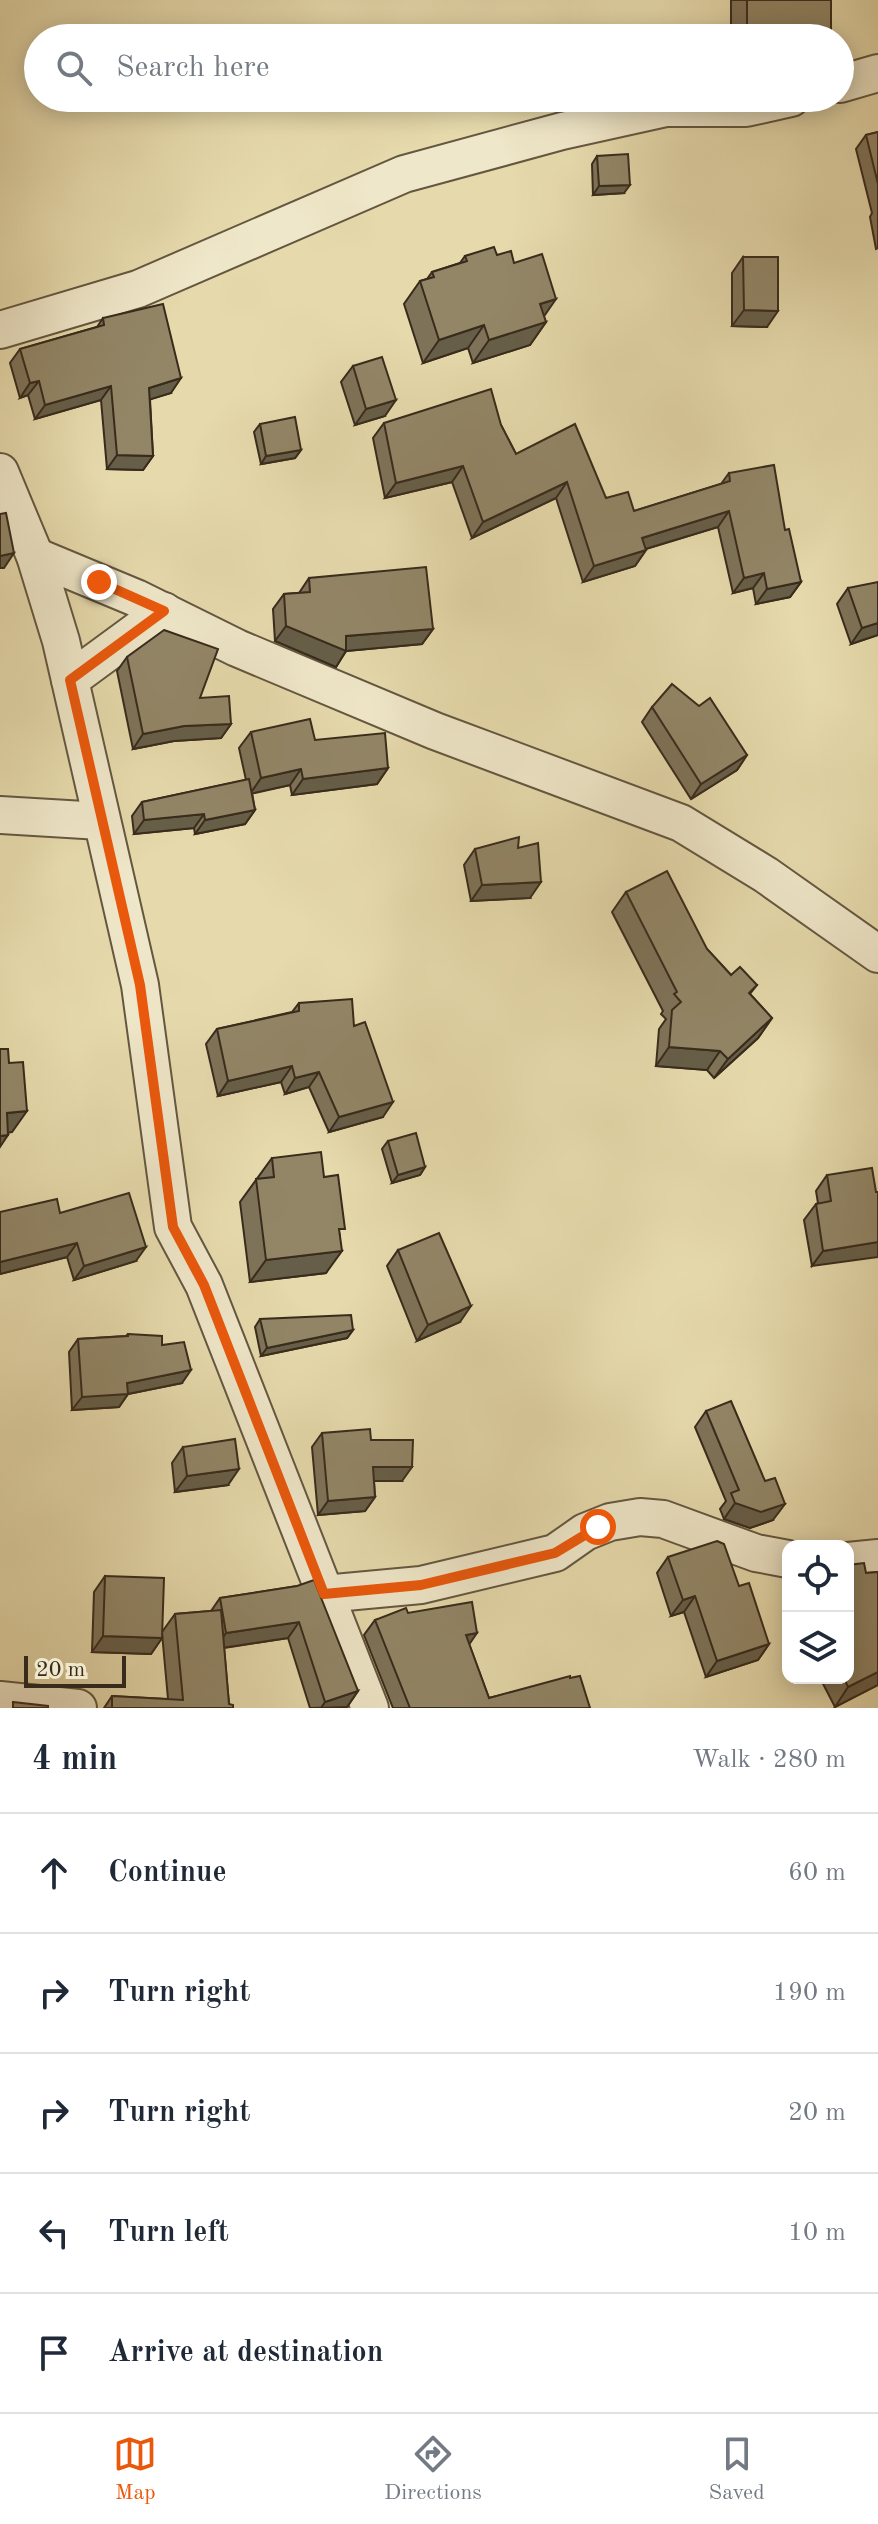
<!DOCTYPE html>
<html lang="en">
<head>
<meta charset="utf-8">
<style>
  :root { --surface:#fff; --page:#f6f6f7; --text:#1f2937; --muted:#747a83; --line:#e0e1e3; --accent:#ea580c }
  body { margin:0; font-family:"Old Standard TT",serif; background:var(--page); color:var(--text) }
  .controls { position:absolute; right:24px; bottom:24px; display:grid; overflow:hidden; border-radius:16px; box-shadow:0 4px 20px #0003 }
  .controls button { width:72px; height:72px; display:grid; place-items:center; padding:0; border:0; border-bottom:2px solid var(--line); background:var(--surface); color:var(--text); font:40px sans-serif }
  .scale { position:absolute; left:24px; bottom:20px; width:102px; box-sizing:border-box; padding-left:8px; border:4px solid #382b1c; border-top:0; font-size:22px; line-height:28px; white-space:nowrap; color:#382b1c; -webkit-text-stroke:6px #efe7c9; paint-order:stroke }
  .stop { position:absolute; width:24px; height:24px; margin:-18px; border:6px solid #ea580c; border-radius:50%; background:#fff }
  .stop.end { background:#ea580c; border-color:#fff; box-shadow:0 2px 8px #0008 }
  .list { margin:0; padding:0; list-style:none }
  h2 { display:flex; justify-content:space-between; align-items:center; height:104px; margin:0; padding:0 32px; font-size:34px }
  h2 small { font-size:26px; font-weight:400; color:var(--muted) }
  .list li { display:grid; grid-template-columns:52px 1fr auto; gap:24px; align-items:center; box-sizing:border-box; height:120px; padding:0 32px; border-top:2px solid var(--line) }
  .list b { display:block; font-size:30px; white-space:nowrap }
  .list em { font-size:26px; font-style:normal; color:var(--muted) }
  .icon { flex:none; width:44px; height:44px; fill:none; stroke:currentColor; stroke-width:2; stroke-linecap:round; stroke-linejoin:round }
  .map { position:relative; flex:none; width:878px; height:1708px; overflow:hidden }
  .search { position:absolute; background:var(--surface); box-shadow:0 4px 20px #0003; left:24px; right:24px; top:24px; height:88px; display:flex; align-items:center; gap:20px; box-sizing:border-box; padding:0 28px; border-radius:44px; color:var(--muted); font-size:30px }
  .sheet { height:704px; background:var(--surface) }
  nav { display:flex; justify-content:space-around; align-items:center; box-sizing:border-box; height:112px; border-top:2px solid var(--line); background:var(--surface); font-size:22px; color:var(--muted) }
  nav a { display:grid; justify-items:center; gap:4px }
  nav .on { color:var(--accent) }
  .map>svg:first-child { display:block }
  .lines { fill:none; stroke-linecap:round; stroke-linejoin:round }
  .street-casing { stroke:#645740; stroke-width:40 }
  .street { stroke:#efe7c9; stroke-width:36 }
  .wall { fill:#7e7359; stroke:#382b1c; stroke-width:2 }
  .shaded-wall { fill:#665e48; stroke:#382b1c; stroke-width:2 }
  .building { fill:#928667; stroke:#382b1c; stroke-width:2 }
  .route { stroke:#ea580c; stroke-width:10 }
</style>
</head>
<body>
<div class="map">
<svg width="878" height="1708" viewBox="0 0 878 1708">
  <rect width="100%" height="100%" fill="#e6daac"/>
  <filter id="stains"><feTurbulence type="fractalNoise" baseFrequency=".0025" numOctaves="4"/><feColorMatrix values="0 0 0 0 .2 0 0 0 0 .09 0 0 0 0 .02 0 0 0 .5 -.17"/></filter>
  <radialGradient id="worn" r=".72"><stop offset=".6" stop-color="#630" stop-opacity="0"/><stop offset="1" stop-color="#630" stop-opacity=".3"/></radialGradient>
  <g class="lines">
    <defs>
      <g id="street">
        <path d="M840 84 878 73"/>
        <path d="M0 330 138 289 404 174 562 131 666 108H746L791 98"/>
        <path d="M0 472 35 556 61 641 140 985 173 1227 204 1285 370 1708"/>
        <path d="M35 556 136 598 237 648 435 731 681 823 766 875 878 954"/>
        <path d="M70 680 164 611"/>
        <path d="M0 815 101 821"/>
        <path d="M848 1561 878 1558"/>
        <path d="M324 1594 421 1585 555 1553 585 1532 610 1522 640 1517 663 1519 756 1553 788 1559"/>
        <path d="M0 1700 78 1708"/>
      </g>
    </defs>
    <use href="#street" class="street-casing"/>
    <use href="#street" class="street"/>
  </g>
  <g class="wall">
    <rect x="731" y="0" width="100" height="38"/>
    <path d="M878 132V248L876 249 870 217 872 213 856 149 866 135Z"/>
    <path d="M597 156 624 193 593 195 592 164Z"/>
    <path d="M497 255 514 263 544 317 546 322 530 345 473 363 468 348 423 363 404 304 420 281 427 279 432 272 460 263 465 256Z"/>
    <path d="M743 257 767 327 732 326V273Z"/>
    <path d="M103 318 171 393 150 399 153 456 143 470 107 469 101 400 35 419 28 395 20 398 10 363 20 349 97 327Z"/>
    <path d="M353 366 385 416 355 425 341 382Z"/>
    <path d="M384 423 501 425 516 454 634 511 721 484 729 473 785 530 801 582 790 597 756 604 753 588 733 593 718 527 646 549V550L635 566 583 582 556 498 472 538 452 482 385 498 373 438Z"/>
    <path d="M260 424 301 450 295 458 261 464 254 432Z"/>
    <path d="M309 578 433 629 422 644 346 651 336 667 275 641 273 609 284 594 299 593Z"/>
    <path d="M848 588 878 635 851 644 837 604Z"/>
    <path d="M127 657 200 698 231 724 221 738 174 741 133 749 117 671Z"/>
    <path d="M652 707 747 755 737 770 691 799 642 722Z"/>
    <path d="M251 732 315 740 388 768 377 784 292 795 290 785 252 793 255 810 245 824 195 834 194 828 134 834 132 816 142 802 246 780 239 748Z"/>
    <path d="M475 849 530 898 471 901 464 865Z"/>
    <path d="M626 892 707 949 731 975 757 985 750 994 772 1018 758 1038 714 1078 707 1070 656 1066 659 1029 666 1019 661 1014 663 1011 612 912Z"/>
    <path d="M299 1003 354 1026 383 1117 329 1132 309 1087 285 1094 281 1082 218 1096 206 1044 217 1029 292 1012Z"/>
    <path d="M388 1141 425 1167 420 1175 392 1183 382 1149Z"/>
    <path d="M272 1158 324 1177 340 1236 326 1273 250 1282 240 1202Z"/>
    <path d="M827 1175 876 1192 812 1266 804 1220 816 1204 818 1203 816 1191Z"/>
    <path d="M0 1212 60 1213 136 1261 74 1280 67 1257 0 1274Z"/>
    <path d="M398 1250 460 1322 417 1341 387 1266Z"/>
    <path d="M260 1319 353 1330 347 1338 261 1356 255 1327Z"/>
    <path d="M128 1334 162 1345 182 1383 128 1394 119 1407 72 1410 69 1352 78 1339 126 1336Z"/>
    <path d="M706 1411 773 1520 750 1528 724 1519 720 1509 726 1501 695 1427Z"/>
    <path d="M322 1433 371 1440 402 1481H374L375 1497 365 1511 318 1515 312 1447Z"/>
    <path d="M183 1447 228 1485 175 1492 172 1463Z"/>
    <path d="M668 1557 739 1586 769 1644 758 1660 706 1677 684 1612 671 1616 657 1573Z"/>
    <path d="M878 1572V1685L835 1707 820 1678H848L866 1573Z"/>
    <path d="M105 1576 162 1632 175 1614 211 1611 220 1598 297 1586 358 1691 347 1707 310 1708 288 1638 224 1648 229 1704 233 1708H104L112 1696 168 1699 162 1633V1638L151 1654 92 1652 94 1592Z"/>
    <path d="M408 1613 469 1644 489 1698 570 1678 590 1708H393L364 1635 375 1620Z"/>
  </g>
  <g class="shaded-wall">
    <path d="M747 35H767L765 38H745Z"/>
    <path d="M630 185 624 193 593 195 599 186Z"/>
    <path d="M556 299 540 322V304Z"/>
    <path d="M744 310 778 311 767 327 732 326Z"/>
    <path d="M546 322 530 345 473 363 489 340Z"/>
    <path d="M484 325 468 348 423 363 439 340Z"/>
    <path d="M181 378 171 393 139 403 149 388Z"/>
    <path d="M39 381 28 395 20 398 30 383Z"/>
    <path d="M111 386 101 400 35 419 45 405Z"/>
    <path d="M396 400 385 416 355 425 366 409Z"/>
    <path d="M301 450 295 458 261 464 266 456Z"/>
    <path d="M117 455 153 456 143 470 107 469Z"/>
    <path d="M463 466 452 482 385 498 396 483Z"/>
    <path d="M567 482 556 498 472 538 483 522Z"/>
    <path d="M729 511 718 527 632 553 642 538Z"/>
    <path d="M646 550 635 566 583 582 594 566Z"/>
    <path d="M14 553 4 568H0V556Z"/>
    <path d="M764 573 753 588 733 593 744 578Z"/>
    <path d="M801 582 790 597 756 604 767 589Z"/>
    <path d="M878 623V635L851 644 862 628Z"/>
    <path d="M286 626 346 636 433 629 422 644 346 651 336 667 275 641Z"/>
    <path d="M231 724 221 738 174 741 133 749 143 734 184 726Z"/>
    <path d="M747 755 737 770 691 799 701 784Z"/>
    <path d="M388 768 377 784 292 795 303 779Z"/>
    <path d="M301 769 290 785 250 794 261 778Z"/>
    <path d="M255 810 245 824 195 834 205 820Z"/>
    <path d="M204 814 194 828 134 834 144 820Z"/>
    <path d="M541 882 530 898 471 901 482 885Z"/>
    <path d="M772 1018 758 1038 714 1078 728 1059Z"/>
    <path d="M669 1047 720 1051 707 1070 656 1066Z"/>
    <path d="M292 1066 281 1082 218 1096 228 1081Z"/>
    <path d="M319 1072 309 1087 285 1094 295 1078Z"/>
    <path d="M393 1102 383 1117 329 1132 339 1117Z"/>
    <path d="M27 1111 12 1132 0 1134 7 1113Z"/>
    <path d="M8 1135 0 1147V1136Z"/>
    <path d="M425 1167 420 1175 392 1183 398 1175Z"/>
    <path d="M878 1242V1257L812 1266 823 1251Z"/>
    <path d="M77 1243 67 1257 0 1274V1262Z"/>
    <path d="M146 1247 136 1261 74 1280 84 1266Z"/>
    <path d="M342 1251 326 1273 250 1282 266 1260Z"/>
    <path d="M471 1306 460 1322 417 1341 428 1325Z"/>
    <path d="M353 1330 347 1338 261 1356 267 1348Z"/>
    <path d="M191 1370 182 1383 128 1394 119 1407 72 1410 82 1397 127 1383Z"/>
    <path d="M373 1467H412L402 1481H363Z"/>
    <path d="M239 1469 228 1485 175 1492 187 1476Z"/>
    <path d="M375 1497 365 1511 318 1515 328 1501Z"/>
    <path d="M735 1503 785 1504 773 1520 750 1528 724 1519Z"/>
    <path d="M695 1596 684 1612 671 1616 683 1600Z"/>
    <path d="M299 1622 288 1638 215 1649 226 1633Z"/>
    <path d="M477 1633 466 1649V1635Z"/>
    <path d="M103 1636 162 1638 151 1654 92 1652Z"/>
    <path d="M769 1644 758 1660 706 1677 717 1661Z"/>
    <path d="M878 1672V1685L835 1707 848 1687Z"/>
    <path d="M358 1691 347 1707 321 1708 325 1702Z"/>
  </g>
  <g class="building">
    <path d="M747 0H831V38H767V35H747Z"/>
    <path d="M878 132V184L866 135Z"/>
    <path d="M628 154 630 185 599 186 597 156Z"/>
    <path d="M494 247 497 255 511 251 514 263 542 254 556 299 540 304 546 322 489 340 484 325 439 340 420 281 434 277 432 272 467 261 465 256Z"/>
    <path d="M743 257H778V311L744 310Z"/>
    <path d="M163 304 181 378 149 388 153 456 117 455 111 386 45 405 39 381 30 383 20 349 104 325 103 318Z"/>
    <path d="M382 357 396 400 366 409 353 366Z"/>
    <path d="M491 389 501 425 516 454 575 424 606 498 628 492 634 511 730 481 729 473 774 465 785 530 789 529 801 582 767 589 764 573 744 578 729 511 642 538 646 550 594 566 567 482 483 522 463 466 396 483 384 423Z"/>
    <path d="M295 417 301 450 266 456 260 424Z"/>
    <path d="M6 513 14 553 0 556V514Z"/>
    <path d="M426 567 433 629 346 636V651L286 626 284 594 310 592 309 578Z"/>
    <path d="M878 582V623L862 628 848 588Z"/>
    <path d="M164 630 218 649 200 698 229 696 231 724 184 726 143 734 127 657Z"/>
    <path d="M672 684 699 706 710 698 747 755 701 784 652 707Z"/>
    <path d="M310 719 315 740 385 733 388 768 303 779 301 769 261 778 251 732Z"/>
    <path d="M249 779 255 810 205 820 204 814 144 820 142 802Z"/>
    <path d="M519 837 518 848 538 843 541 882 482 885 475 849Z"/>
    <path d="M667 871 707 949 731 975 740 967 757 985 749 993 772 1018 728 1059 720 1051 669 1047 672 1010 681 1002 674 994 677 992 626 892Z"/>
    <path d="M352 999 354 1026 365 1022 393 1102 339 1117 319 1072 295 1078 292 1066 228 1081 217 1029 299 1011V1003Z"/>
    <path d="M0 1049H8L9 1063 23 1062 27 1111 7 1113 8 1135 0 1136Z"/>
    <path d="M416 1133 425 1167 398 1175 388 1141Z"/>
    <path d="M321 1152 324 1177 338 1175 345 1229H339L342 1251 266 1260 256 1179 274 1177 272 1158Z"/>
    <path d="M872 1168 876 1192H878V1242L823 1251 816 1204 831 1201 827 1175Z"/>
    <path d="M129 1193 146 1247 84 1266 77 1243 0 1262V1212L57 1199 60 1213Z"/>
    <path d="M439 1233 471 1306 428 1325 398 1250Z"/>
    <path d="M351 1315 353 1330 267 1348 260 1319Z"/>
    <path d="M128 1334 162 1336V1345L184 1342 191 1370 127 1383 128 1394 82 1397 78 1339 128 1336Z"/>
    <path d="M731 1401 765 1481 775 1478 785 1504 761 1512 735 1503 731 1493 739 1490 706 1411Z"/>
    <path d="M370 1429 371 1440H413L412 1467H373L375 1497 328 1501 322 1433Z"/>
    <path d="M235 1439 239 1469 187 1476 183 1447Z"/>
    <path d="M717 1541 724 1544 739 1586 749 1583 769 1644 717 1661 695 1596 683 1600 668 1557Z"/>
    <path d="M864 1563 866 1573 878 1572V1672L848 1687 844 1678H848V1565Z"/>
    <path d="M105 1576 164 1578 162 1638 103 1636Z"/>
    <path d="M314 1580 358 1691 325 1702 299 1622 226 1633 220 1598 297 1586Z"/>
    <path d="M472 1602 477 1633 466 1635 489 1698 570 1676V1678L580 1676 590 1708H410L375 1620 406 1608 408 1613Z"/>
    <path d="M221 1610 229 1704 233 1705V1708H112V1696L183 1700 175 1614Z"/>
    <path d="M13 1702 48 1706V1708H13Z"/>
  </g>
  <g class="lines">
    <path class="route" d="M99 582 164 611 70 680 140 985 173 1227 204 1285 324 1594 421 1585 555 1553 598 1527"/>
  </g>
  <rect width="100%" height="100%" filter="url(#stains)"/>
  <rect width="100%" height="100%" fill="url(#worn)"/>
</svg>
<div class="controls">
<button><svg class="icon" aria-label="locate" viewBox="0 0 24 24"><circle cx="12" cy="12" r="6"/><path d="M12 2v4M12 18v4M2 12h4M18 12h4"/></svg></button>
<button><svg class="icon" aria-label="layers" viewBox="0 0 24 24"><path d="M12 4l9 5-9 5-9-5zM3 14l9 5 9-5"/></svg></button>
</div>
<div class="scale">20 m</div>
<div class="stop" style="left:598px;top:1527px"></div>
<div class="stop end" style="left:99px;top:582px"></div>
<div class="search"><svg class="icon" aria-label="search" viewBox="0 0 24 24"><circle cx="10" cy="10" r="6"/><path d="M15 15l6 6"/></svg>Search here</div>
</div>
<section class="sheet">
<h2>4 min<small>Walk · 280 m</small></h2>
<ul class="list">
<li><svg class="icon" aria-label="ahead" viewBox="0 0 24 24"><path d="M12 20V5M6 11l6-6 6 6"/></svg><div><b>Continue</b></div><em>60 m</em></li>
<li><svg class="icon" aria-label="right" viewBox="0 0 24 24"><path d="M7 20v-9h11M14 6l5 5-5 5"/></svg><div><b>Turn right</b></div><em>190 m</em></li>
<li><svg class="icon" aria-label="right" viewBox="0 0 24 24"><path d="M7 20v-9h11M14 6l5 5-5 5"/></svg><div><b>Turn right</b></div><em>20 m</em></li>
<li><svg class="icon" aria-label="left" viewBox="0 0 24 24"><path d="M17 20v-9H6M10 6l-5 5 5 5"/></svg><div><b>Turn left</b></div><em>10 m</em></li>
<li><svg class="icon" aria-label="arrive" viewBox="0 0 24 24"><path d="M6 21V4h12l-3 4 3 4H6"/></svg><div><b>Arrive at destination</b></div></li>
</ul>
</section>
<nav>
<a class="on"><svg class="icon" aria-label="map" viewBox="0 0 24 24"><path d="M3 6l6-2 6 2 6-2v14l-6 2-6-2-6 2zM9 4v14M15 6v14"/></svg>Map</a>
<a><svg class="icon" aria-label="directions" viewBox="0 0 24 24"><path d="M12 3l9 9-9 9-9-9zM9 14v-3h6M13 9l2 2-2 2"/></svg>Directions</a>
<a><svg class="icon" aria-label="saved" viewBox="0 0 24 24"><path d="M7 4h10v16l-5-4-5 4z"/></svg>Saved</a>
</nav>
</body>
</html>
